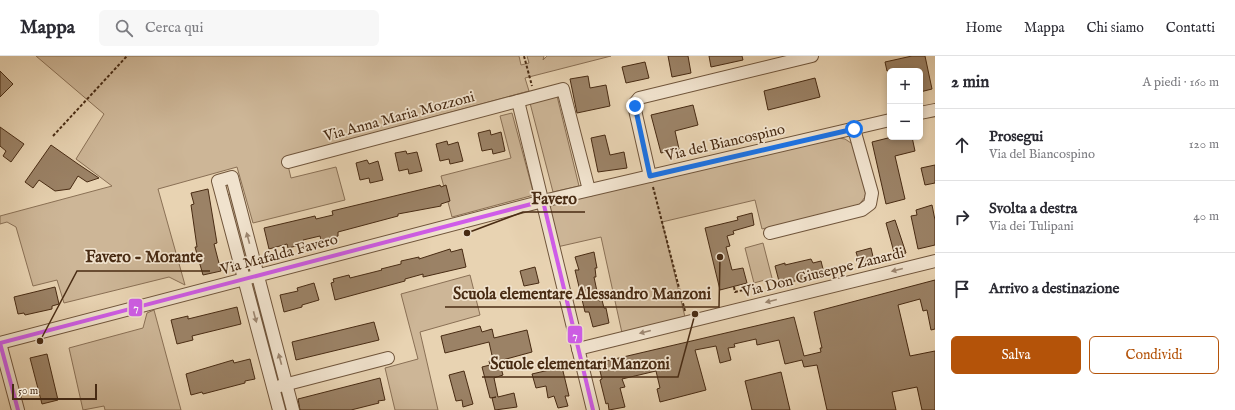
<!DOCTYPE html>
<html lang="it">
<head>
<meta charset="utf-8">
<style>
  :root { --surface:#fff; --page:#f7f7f7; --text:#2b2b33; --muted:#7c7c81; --line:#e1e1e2; --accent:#b45309 }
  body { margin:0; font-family:"IM FELL English",serif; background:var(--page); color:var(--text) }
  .controls { position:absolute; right:12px; top:12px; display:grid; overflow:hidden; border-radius:6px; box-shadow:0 2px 6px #0003 }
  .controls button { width:36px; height:36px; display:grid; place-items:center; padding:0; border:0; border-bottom:1px solid var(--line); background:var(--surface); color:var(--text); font:20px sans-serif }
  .scale { position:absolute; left:12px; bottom:10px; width:85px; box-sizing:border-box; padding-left:4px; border:2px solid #482b13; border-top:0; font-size:11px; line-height:14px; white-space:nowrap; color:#482b13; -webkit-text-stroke:3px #f0e2cd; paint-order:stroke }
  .stop { position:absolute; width:12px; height:12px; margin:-9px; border:3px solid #1a73e8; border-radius:50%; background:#fff }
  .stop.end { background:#1a73e8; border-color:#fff; box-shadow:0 1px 4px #0008 }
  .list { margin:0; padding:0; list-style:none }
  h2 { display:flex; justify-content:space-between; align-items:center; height:52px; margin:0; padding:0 16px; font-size:17px }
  h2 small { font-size:13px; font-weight:400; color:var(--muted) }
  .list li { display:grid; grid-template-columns:26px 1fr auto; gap:12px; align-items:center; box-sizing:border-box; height:72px; padding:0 16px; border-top:1px solid var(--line) }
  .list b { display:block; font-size:15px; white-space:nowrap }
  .list p { margin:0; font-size:13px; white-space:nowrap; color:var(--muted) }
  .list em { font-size:13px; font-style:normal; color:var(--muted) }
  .actions { display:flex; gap:8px; padding:12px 16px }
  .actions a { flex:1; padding:9px 0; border:1px solid var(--accent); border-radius:6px; text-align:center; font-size:14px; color:var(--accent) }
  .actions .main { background:var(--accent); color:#fff }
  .icon { flex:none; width:22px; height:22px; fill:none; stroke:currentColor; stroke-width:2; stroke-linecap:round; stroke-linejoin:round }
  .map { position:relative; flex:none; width:935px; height:354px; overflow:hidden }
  header { display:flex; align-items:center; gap:24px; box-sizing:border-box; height:56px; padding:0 20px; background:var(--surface); border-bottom:1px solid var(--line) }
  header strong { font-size:19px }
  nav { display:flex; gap:22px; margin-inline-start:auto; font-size:14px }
  .search { width:280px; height:36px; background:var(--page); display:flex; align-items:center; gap:10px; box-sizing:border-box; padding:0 14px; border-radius:6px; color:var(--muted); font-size:15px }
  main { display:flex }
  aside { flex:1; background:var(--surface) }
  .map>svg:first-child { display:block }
  .green { fill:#cdb697; stroke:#8a7055 }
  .building { fill:#9b8266; stroke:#482b13 }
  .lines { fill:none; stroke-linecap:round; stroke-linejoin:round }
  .minor-casing { stroke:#70553b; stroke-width:14 }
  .path { stroke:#482b13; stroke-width:2; stroke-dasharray:3 2; stroke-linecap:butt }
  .minor { stroke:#f0e2cd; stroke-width:12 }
  .bus-1-casing { stroke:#f0e2cd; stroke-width:7 }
  .bus-1 { stroke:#cf5ce9; stroke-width:4 }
  .oneway { fill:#9c8670 }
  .route { stroke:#1a73e8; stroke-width:5 }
  .labels { text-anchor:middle; stroke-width:3.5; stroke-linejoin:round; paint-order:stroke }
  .street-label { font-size:15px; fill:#482b13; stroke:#f0e2cd }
  .leader { fill:none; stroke:#482b13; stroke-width:1.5 }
  .callout-dot { fill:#482b13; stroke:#f0e2cd; stroke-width:1.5 }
  .callout-label { font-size:16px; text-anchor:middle; font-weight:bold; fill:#482b13; stroke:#f0e2cd; stroke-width:3.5; stroke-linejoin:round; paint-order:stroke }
  .line-badge { stroke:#f0e2cd; stroke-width:1.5 }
  .badge-label { font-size:11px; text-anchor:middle; font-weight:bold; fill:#fff }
</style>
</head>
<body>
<header>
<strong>Mappa</strong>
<div class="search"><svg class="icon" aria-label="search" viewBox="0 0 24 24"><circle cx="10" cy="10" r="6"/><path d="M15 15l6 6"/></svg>Cerca qui</div>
<nav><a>Home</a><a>Mappa</a><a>Chi siamo</a><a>Contatti</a></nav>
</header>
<main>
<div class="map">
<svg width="935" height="354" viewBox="0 0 935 354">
  <rect width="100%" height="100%" fill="#e8d3b2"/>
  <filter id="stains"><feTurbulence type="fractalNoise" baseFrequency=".005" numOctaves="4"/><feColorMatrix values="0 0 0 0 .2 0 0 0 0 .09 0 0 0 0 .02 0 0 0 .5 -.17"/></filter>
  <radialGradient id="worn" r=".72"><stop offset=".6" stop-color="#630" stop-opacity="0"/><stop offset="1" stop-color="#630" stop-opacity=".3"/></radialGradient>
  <g class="green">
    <path d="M36 0H519L521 9 529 7 527 0H544L543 4 547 0H611L525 22 529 35 286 101 291 122 336 111 345 144 253 167 237 111 158 133 185 229 169 221 64 247 57 224 33 230 16 171 7 166 0 168V160L112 130 76 103 104 58Z"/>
    <path d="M557 40 579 130 553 136 530 47Z"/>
    <path d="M512 57 534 139 452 161 441 120 511 102 500 60Z"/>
    <path d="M838 82 845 83 854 89 866 134 865 141 859 149 762 173 755 144 662 166 685 261 622 277 601 181 557 191 548 149Z"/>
    <path d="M232 138 250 202 243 204 225 139Z"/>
    <path d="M763 187 772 222 754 227 745 192Z"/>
    <path d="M470 219 480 259 420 276 438 354H395L385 312 418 303 401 238Z"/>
    <path d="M261 238 281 317 274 319 253 240Z"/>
    <path d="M154 254 181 354H105L104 350 83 354 69 292 143 272 147 257Z"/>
  </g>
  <g class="building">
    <path d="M668 0H688L691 17 672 21Z"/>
    <path d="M709 0H742L743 4 711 11Z"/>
    <path d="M912 0H925L932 33 920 36V15H887L885 6Z"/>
    <path d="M645 6 649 22 626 27 622 11Z"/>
    <path d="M0 15 13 28 0 41Z"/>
    <path d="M588 20 590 32 606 29 610 50 577 57 570 23Z"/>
    <path d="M815 22 820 41 768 54 764 35Z"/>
    <path d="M693 49 698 69 675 75 679 93 661 97 651 59Z"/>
    <path d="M0 71 24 88 11 106 3 100 6 95 0 90Z"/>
    <path d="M490 74 491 79 501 76 505 95 493 98 492 93 482 95 478 77Z"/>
    <path d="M605 79 610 99 624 96 627 112 598 116 591 82Z"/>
    <path d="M892 81H912L915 95 895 100 905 143 886 148 872 86Z"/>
    <path d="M447 85 448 89 458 86 463 105 450 108 449 103 440 105 436 88Z"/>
    <path d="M51 89 78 108 99 122 87 126 78 120 70 133 55 135 39 124 33 132 25 126Z"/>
    <path d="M406 95 407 98 417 96 422 115 409 118 408 113 399 115 395 97Z"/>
    <path d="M367 104 369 108 378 105 383 124 370 127 369 122 360 124 356 107Z"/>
    <path d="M935 109V127L925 129 921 112Z"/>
    <path d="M440 129 441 131 446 129 450 145 441 148V150L398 158V160L338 176V180L331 182 321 184 320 180 303 184 304 188 288 192 287 188 269 193 264 172 315 160 316 163 333 159 332 155Z"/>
    <path d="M208 133 217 187 214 188 221 215 203 219 195 191H197L191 149 194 148 191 137Z"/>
    <path d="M932 149 935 164V189L918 193 911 160 917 159 916 154Z"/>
    <path d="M752 157 754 169 733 175 734 178 727 180 730 190 726 191 732 214 743 212 747 227 720 234 705 172 738 164 737 161Z"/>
    <path d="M895 164 906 197 895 200 886 167Z"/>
    <path d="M871 192 874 205 860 209 856 196Z"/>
    <path d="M450 193 451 196 462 193 466 211 423 221V218L405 223V225L335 244 331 227 334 226 333 223 349 219 350 222 382 214 381 213 401 208V205L419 201V203Z"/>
    <path d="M594 196 597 212H595L596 221H594L599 245 602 244 604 252H606L609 267 593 271 589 256H585L575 214H579L575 201Z"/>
    <path d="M811 203 813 207 821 205 824 217 780 229 775 210 785 207V209Z"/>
    <path d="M535 211 539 227 524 230 520 215Z"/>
    <path d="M935 224V273L931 274 927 254 923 255 920 243 898 249 910 300 935 295V354H922L917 331 892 336 896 354H827L817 309 804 311 802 304 785 308 779 284 757 289 756 283 734 288 735 291 728 292 731 304 720 307 716 290 695 294 706 334 660 346 657 333 660 332 656 315 622 323 625 331 620 332 625 351 609 354 608 347 606 348 600 324 602 323 599 311 607 309 606 305 794 261 804 300 821 296 820 292H822L814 256Z"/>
    <path d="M314 227 319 244 302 249V251L284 256 280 239 298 235 297 232Z"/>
    <path d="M55 231 59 248 52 250V253L25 259 24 257 18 258 14 241Z"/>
    <path d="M237 251 241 268 192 280 193 284 177 288 171 264 188 260V263Z"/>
    <path d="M374 266 379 284 296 304 292 286Z"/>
    <path d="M480 270 482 276 492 273 494 282 527 274 532 296 499 305 503 319 494 322 498 341 514 337 517 351 495 354 492 342 496 341 490 342 482 311 490 309 489 305 493 304 489 286 445 297 441 280Z"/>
    <path d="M47 298 58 344 42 348 30 302Z"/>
    <path d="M250 303 255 323 245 325V327L203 338 202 336 191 339 186 318 233 304 234 307Z"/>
    <path d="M562 311 569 340H565L568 350 558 352 554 340 548 342 546 330 536 332 532 318Z"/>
    <path d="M464 315 473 348 463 351 462 344 456 345 449 319Z"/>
    <path d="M781 316 790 354H752L745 325Z"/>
    <path d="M380 322 385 344 378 345 379 347 351 354H300L298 343Z"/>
  </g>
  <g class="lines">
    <defs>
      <g id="minor">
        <path d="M518 45 593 354"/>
        <path d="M920 57 935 54"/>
        <path d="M288 106 563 33 589 134"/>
        <path d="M650 120 635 54V47L639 42 812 0"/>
        <path d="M770 177 862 154 870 148 872 137 854 73"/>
        <path d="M0 287 543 145 890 64"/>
        <path d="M0 287 18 354"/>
        <path d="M578 293 935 205"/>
        <path d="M280 330 388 302"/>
        <path d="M279 354 218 125 232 121 293 354"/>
      </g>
    </defs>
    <use href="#minor" class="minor-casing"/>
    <g class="path">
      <path d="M524 0 532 30"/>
      <path d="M53 80 127 0"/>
      <path d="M653 131 685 255"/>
      <path d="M734 231 735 236 756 231 758 237"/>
    </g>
    <use href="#minor" class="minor"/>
    <defs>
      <g id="bus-1">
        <path d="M543 145 593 354"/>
        <path d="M0 287 543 145"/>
        <path d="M0 287 18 354"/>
      </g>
    </defs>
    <use href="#bus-1" class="bus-1-casing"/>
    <use href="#bus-1" class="bus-1"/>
  </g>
  <defs><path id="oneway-solid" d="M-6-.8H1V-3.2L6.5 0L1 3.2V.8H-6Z"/></defs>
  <g class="oneway">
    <use href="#oneway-solid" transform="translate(248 182) rotate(-105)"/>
    <use href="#oneway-solid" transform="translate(897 214) rotate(166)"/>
    <use href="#oneway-solid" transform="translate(771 245) rotate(166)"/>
    <use href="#oneway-solid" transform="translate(255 261) rotate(75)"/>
    <use href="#oneway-solid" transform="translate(645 276) rotate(166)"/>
    <use href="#oneway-solid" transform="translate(280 303) rotate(-105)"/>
  </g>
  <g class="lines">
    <path class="route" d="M635 50 650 120 854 73"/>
  </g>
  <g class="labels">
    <g class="street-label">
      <text transform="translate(399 60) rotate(-15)" y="5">Via Anna Maria Mozzoni</text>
      <text transform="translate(725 86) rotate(-13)" y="5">Via del Biancospino</text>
      <text transform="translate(279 198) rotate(-15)" y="5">Via Mafalda Favero</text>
      <text transform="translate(823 216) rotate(-14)" y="5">Via Don Giuseppe Zanardi</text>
    </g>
  </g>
  <path class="leader" d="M467 177L523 156H585M40 285L77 215H210M720 201L719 251H445M695 258L678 321H482"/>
  <g class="callout-dot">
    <circle cx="467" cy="177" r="4"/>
    <circle cx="40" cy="285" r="4"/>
    <circle cx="720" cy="201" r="4"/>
    <circle cx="695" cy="258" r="4"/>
  </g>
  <g class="callout-label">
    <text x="554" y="148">Favero</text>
    <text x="144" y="206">Favero - Morante</text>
    <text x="582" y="243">Scuola elementare Alessandro Manzoni</text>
    <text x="580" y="313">Scuole elementari Manzoni</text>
  </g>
  <g class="line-badge">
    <rect x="128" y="242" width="15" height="19" rx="4" fill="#cf5ce9"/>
    <rect x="567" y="269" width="16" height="19" rx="4" fill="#cf5ce9"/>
  </g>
  <g class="badge-label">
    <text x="136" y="255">7</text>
    <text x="575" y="283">7</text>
  </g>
  <rect width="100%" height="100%" filter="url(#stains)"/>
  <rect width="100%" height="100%" fill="url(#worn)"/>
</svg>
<div class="controls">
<button>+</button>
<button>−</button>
</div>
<div class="scale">50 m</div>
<div class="stop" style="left:854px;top:73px"></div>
<div class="stop end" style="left:635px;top:50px"></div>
</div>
<aside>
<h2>2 min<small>A piedi · 160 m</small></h2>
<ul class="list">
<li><svg class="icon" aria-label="ahead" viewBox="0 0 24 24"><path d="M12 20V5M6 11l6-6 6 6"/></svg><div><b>Prosegui</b><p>Via del Biancospino</p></div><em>120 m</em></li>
<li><svg class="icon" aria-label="right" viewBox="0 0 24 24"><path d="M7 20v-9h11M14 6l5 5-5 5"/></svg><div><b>Svolta a destra</b><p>Via dei Tulipani</p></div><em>40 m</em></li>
<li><svg class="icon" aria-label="arrive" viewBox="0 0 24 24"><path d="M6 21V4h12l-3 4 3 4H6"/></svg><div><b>Arrivo a destinazione</b></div></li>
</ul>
<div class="actions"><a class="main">Salva</a><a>Condividi</a></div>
</aside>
</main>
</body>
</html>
